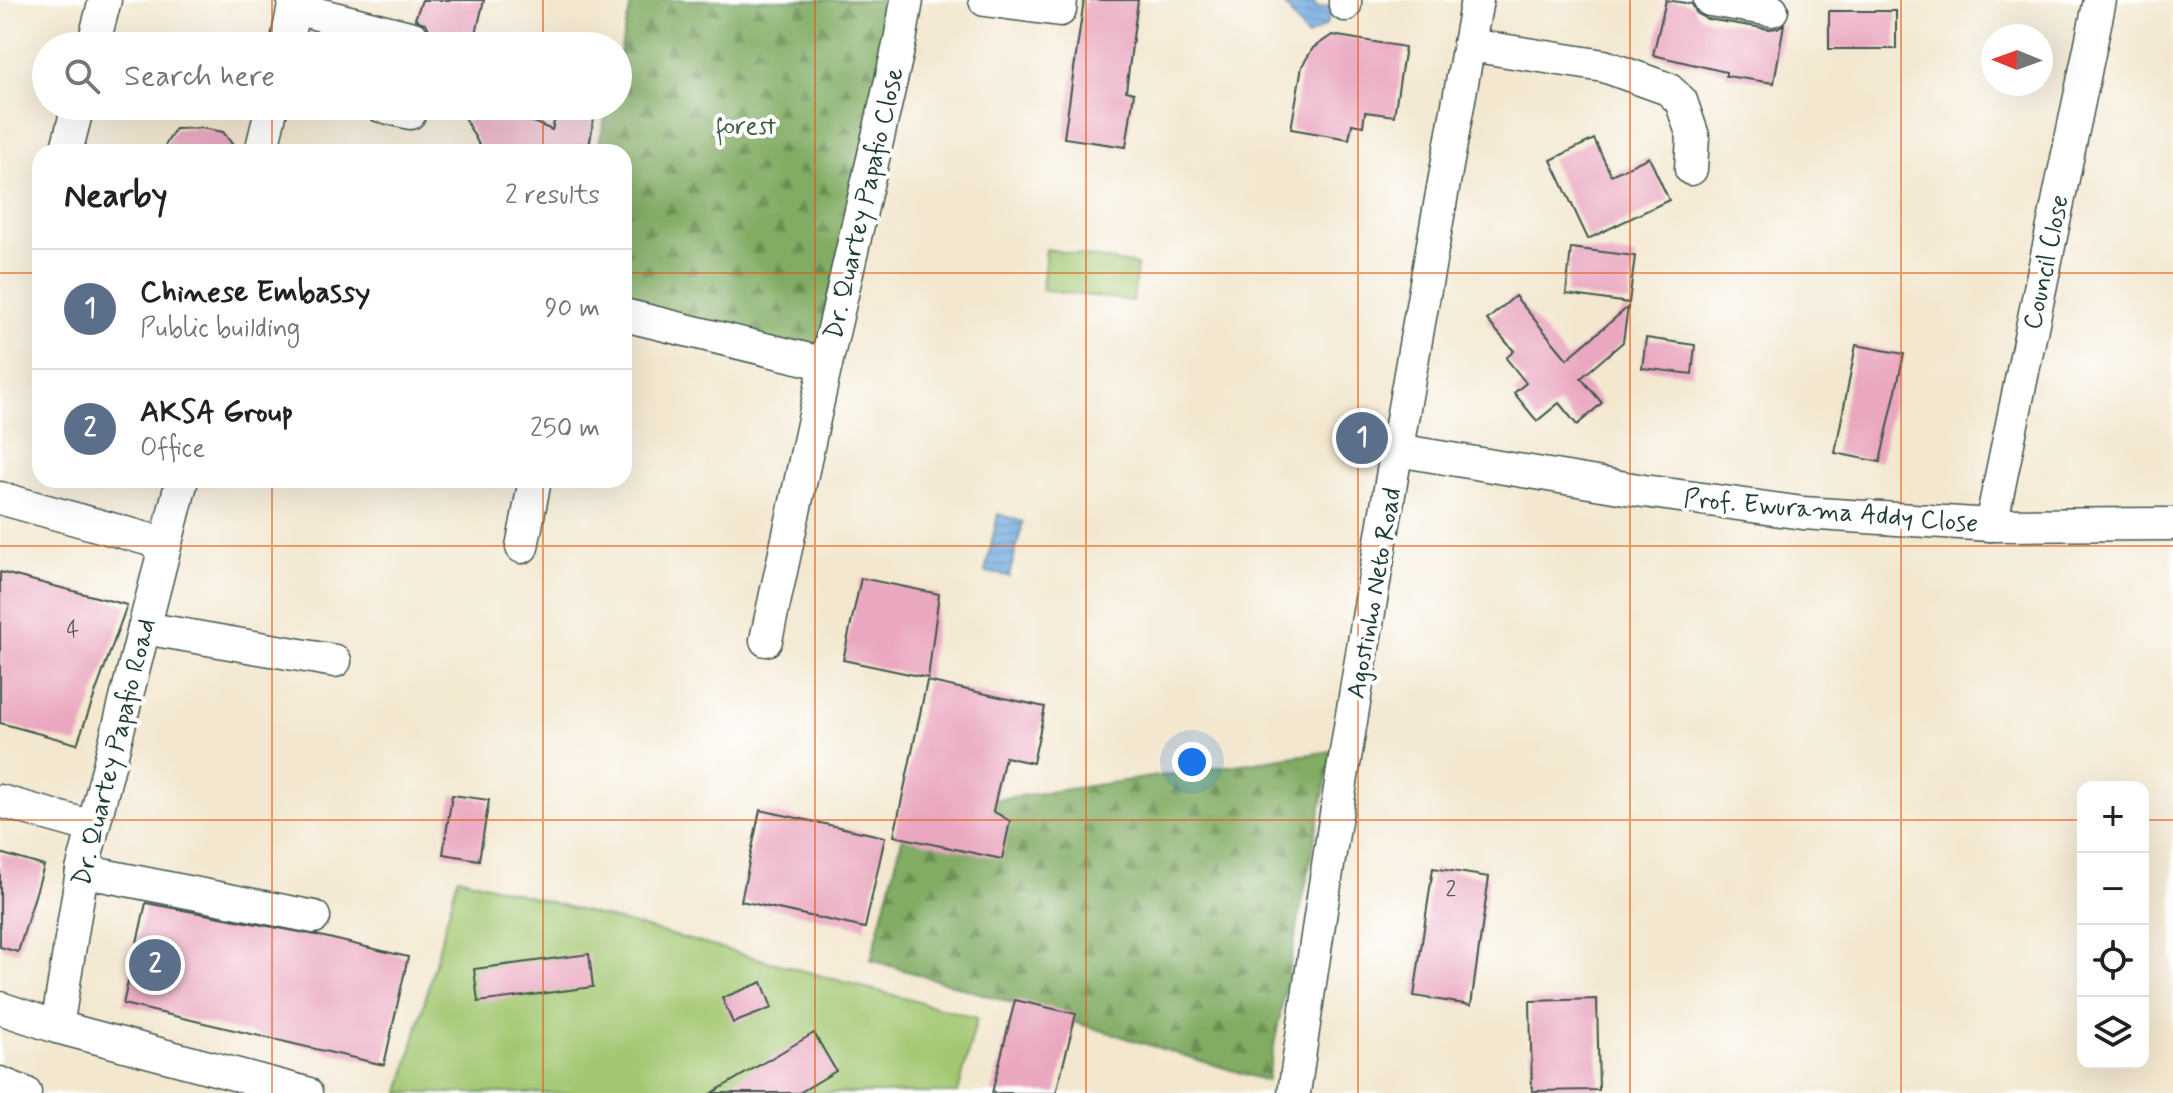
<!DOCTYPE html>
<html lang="en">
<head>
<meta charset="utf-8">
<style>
  :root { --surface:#fff; --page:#f2f2f2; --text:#222; --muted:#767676; --line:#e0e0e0; --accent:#c8321e }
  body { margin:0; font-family:Mynerve,sans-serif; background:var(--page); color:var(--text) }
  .controls { position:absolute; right:24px; bottom:24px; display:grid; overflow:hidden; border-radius:16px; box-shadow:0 8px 32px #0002 }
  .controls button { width:72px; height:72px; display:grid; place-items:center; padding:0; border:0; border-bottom:2px solid var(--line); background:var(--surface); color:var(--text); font:40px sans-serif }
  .compass { position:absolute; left:1981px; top:24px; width:72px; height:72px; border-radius:50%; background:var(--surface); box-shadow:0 8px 32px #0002; rotate:271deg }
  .you { position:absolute; left:1192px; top:762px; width:28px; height:28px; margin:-20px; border:6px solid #fff; border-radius:50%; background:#1a73e8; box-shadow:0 0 0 12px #1a73e833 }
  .badge { display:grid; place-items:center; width:52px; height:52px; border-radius:50%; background:var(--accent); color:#fff; font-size:26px; font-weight:700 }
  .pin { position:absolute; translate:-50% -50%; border:4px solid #fff; box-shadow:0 2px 8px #0006 }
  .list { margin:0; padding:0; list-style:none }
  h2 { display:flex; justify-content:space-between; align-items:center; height:104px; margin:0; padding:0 32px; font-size:34px }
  h2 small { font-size:26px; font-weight:400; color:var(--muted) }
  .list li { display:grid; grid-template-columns:52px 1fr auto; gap:24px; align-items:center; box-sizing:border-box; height:120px; padding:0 32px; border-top:2px solid var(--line) }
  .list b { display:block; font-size:30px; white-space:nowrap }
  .list p { margin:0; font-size:26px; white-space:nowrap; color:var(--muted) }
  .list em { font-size:26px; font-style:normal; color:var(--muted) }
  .icon { flex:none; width:44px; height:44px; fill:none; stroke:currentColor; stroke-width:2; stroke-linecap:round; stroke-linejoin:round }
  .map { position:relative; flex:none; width:2173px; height:1093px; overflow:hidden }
  .search { position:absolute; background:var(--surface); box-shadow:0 8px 32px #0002; left:32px; top:32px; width:600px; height:88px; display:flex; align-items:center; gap:20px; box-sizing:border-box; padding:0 28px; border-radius:44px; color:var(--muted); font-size:30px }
  .panel { position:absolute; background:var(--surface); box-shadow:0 8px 32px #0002; left:32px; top:144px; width:600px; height:344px; border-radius:24px }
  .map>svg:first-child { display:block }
  .forest { fill:url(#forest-firs); stroke:#50744c; stroke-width:2 }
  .green { fill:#a3c771; stroke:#618252; stroke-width:2 }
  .water { fill:url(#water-rules); stroke:#47738a; stroke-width:2 }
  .building { fill:#eaa7c0 }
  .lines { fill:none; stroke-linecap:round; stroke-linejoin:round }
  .minor-casing { stroke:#3f564b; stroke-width:35 }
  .minor { stroke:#fff; stroke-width:32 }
  .grid { fill:none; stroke:#de580e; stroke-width:2; stroke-opacity:0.55 }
  .labels { text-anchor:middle; stroke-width:8; stroke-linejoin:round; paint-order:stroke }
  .number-label { font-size:22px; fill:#525857 }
  .park-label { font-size:26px; fill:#406043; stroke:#fff }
  .street-label { font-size:26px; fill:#1f3d34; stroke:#fff }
</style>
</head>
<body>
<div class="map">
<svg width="2173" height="1093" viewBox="0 0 2173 1093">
  <defs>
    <pattern id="forest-firs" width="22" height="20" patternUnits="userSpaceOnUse" patternTransform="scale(2)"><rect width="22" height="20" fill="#82ac63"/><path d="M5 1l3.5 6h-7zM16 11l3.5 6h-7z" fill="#6a8d52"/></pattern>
    <pattern id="water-rules" width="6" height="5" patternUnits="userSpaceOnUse" patternTransform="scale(2)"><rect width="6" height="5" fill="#6fa9df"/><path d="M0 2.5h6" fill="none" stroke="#5b8bb6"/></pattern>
  </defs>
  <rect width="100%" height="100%" fill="#fff"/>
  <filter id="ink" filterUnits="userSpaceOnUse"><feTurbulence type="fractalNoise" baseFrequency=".0125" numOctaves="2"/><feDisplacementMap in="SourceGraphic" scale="16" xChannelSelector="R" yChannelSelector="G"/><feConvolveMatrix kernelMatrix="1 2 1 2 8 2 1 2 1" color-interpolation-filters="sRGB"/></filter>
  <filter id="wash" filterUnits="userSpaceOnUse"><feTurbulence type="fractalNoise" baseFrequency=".006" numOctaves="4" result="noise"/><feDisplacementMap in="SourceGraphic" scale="32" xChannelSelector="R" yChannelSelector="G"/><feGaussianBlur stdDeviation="1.8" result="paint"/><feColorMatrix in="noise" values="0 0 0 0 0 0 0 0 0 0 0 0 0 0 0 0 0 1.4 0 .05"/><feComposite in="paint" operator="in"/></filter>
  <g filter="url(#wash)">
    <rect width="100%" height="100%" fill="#f3e7cf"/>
    <g class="forest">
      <path d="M632 0H903L822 359 624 309V152H597L608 106H618V60Z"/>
      <path d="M1332 751 1267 1081 871 960 909 812Z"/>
    </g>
    <g class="green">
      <path d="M1046 249 1137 265 1133 301 1042 290Z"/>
      <path d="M458 877 977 1018 958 1093H400Z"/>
    </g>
    <g class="water">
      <path d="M1281 0H1311L1318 8 1327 6 1332 11 1326 25 1307 37Z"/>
      <path d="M998 514 1023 522 1009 576 985 572Z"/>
    </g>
    <g id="blocks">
      <g class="building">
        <path d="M422 0H484L473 46H430L431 32 426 24 415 19Z"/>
        <path d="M1084 0H1138L1126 91 1134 93 1126 147 1064 138Z"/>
        <path d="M1666 0 1692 4 1697 14 1707 19 1769 29 1778 28 1784 24 1774 83 1726 76V72L1653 55Z"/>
        <rect x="1829" y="11" width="67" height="38"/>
        <path d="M1332 35 1405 47 1394 116 1365 112 1363 126 1352 124 1349 139 1291 129 1302 66 1313 48Z"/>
        <path d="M458 106H510L511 113 552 130 558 106H596L589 147 601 152H483Z"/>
        <path d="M201 128 223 132 238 152H161L175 129Z"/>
        <path d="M1594 139 1611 175 1649 157 1669 200 1588 239 1551 160Z"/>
        <path d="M1571 248 1635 256 1629 303 1566 294Z"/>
        <path d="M1515 296 1567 359 1628 307 1623 342 1581 378 1602 403 1577 425 1559 403 1537 421 1514 393 1526 383 1506 358 1514 351 1487 320Z"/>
        <path d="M1646 338 1695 345 1692 374 1642 368Z"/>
        <path d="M1856 345 1904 354 1880 462 1835 453Z"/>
        <path d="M0 572 127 605 77 744 0 723Z"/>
        <path d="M861 578 939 594 928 678 843 660Z"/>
        <path d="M927 681 1045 707 1033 763 1005 757 993 811 1010 821 1002 859 894 836Z"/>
        <path d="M452 795 489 800 479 860 443 854Z"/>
        <path d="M760 810 885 837 865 928 741 901Z"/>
        <path d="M0 853 44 866 18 952 0 947Z"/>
        <path d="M1433 868 1489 877 1471 1005 1414 996Z"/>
        <path d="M146 903 316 935 408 957 384 1065 123 1004Z"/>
        <path d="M589 954 593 987 478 1002 474 969Z"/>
        <path d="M762 982 772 1008 733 1023 722 998Z"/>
        <path d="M1597 999 1599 1090 1532 1091 1530 1001Z"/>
        <path d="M1015 1000 1076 1014 1056 1093H992Z"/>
        <path d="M814 1033 836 1071 799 1093H712Z"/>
      </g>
    </g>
  </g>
  <g filter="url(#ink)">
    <use href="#blocks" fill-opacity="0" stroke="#3f564b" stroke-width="2"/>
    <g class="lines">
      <defs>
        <g id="minor">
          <path d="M985 0 1060 10 1061 0"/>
          <path d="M1710 0 1772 10"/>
          <path d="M1345 5V0"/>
          <path d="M294 8 413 38"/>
          <path d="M1469 45 1604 66 1668 89 1681 101 1693 136 1691 169"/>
          <path d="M93 46 105 0"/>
          <path d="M286 46 295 0"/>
          <path d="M381 106 410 113"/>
          <path d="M66 152 78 106"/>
          <path d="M261 152 272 106"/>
          <path d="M624 315 826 364"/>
          <path d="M1397 450 1644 491 1803 513 1991 525 2173 524"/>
          <path d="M0 498 165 544"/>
          <path d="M1991 525 2100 0"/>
          <path d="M522 547 535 480"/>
          <path d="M144 628 335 661"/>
          <path d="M766 640 826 364 900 41 907 0"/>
          <path d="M0 801 93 827"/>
          <path d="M82 871 314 917"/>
          <path d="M0 1008 57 1027 306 1093"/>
          <path d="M57 1027 82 871 182 480"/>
          <path d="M0 1083 25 1093"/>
          <path d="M1294 1093C1346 727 1411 363 1477 0"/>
        </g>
      </defs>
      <use href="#minor" class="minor-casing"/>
      <use href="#minor" class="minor"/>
    </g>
  </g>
  <path class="grid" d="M272 0V46M543 0V46M815 0V1093M1086 0V1093M1358 0V1093M1630 0V1093M1901 0V1093M272 106V152M543 106V152M0 273H40M624 273H2173M272 480V1093M543 480V1093M0 546H2173M0 820H2083M2143 820H2173"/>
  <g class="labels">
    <g class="number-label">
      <text x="73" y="636">4</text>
      <text x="1451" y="896">2</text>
    </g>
    <g class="park-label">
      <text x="746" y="134">forest</text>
    </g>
    <g class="street-label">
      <text transform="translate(863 203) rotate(-77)" y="9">Dr. Quartey Papafio Close</text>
      <text transform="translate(2045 262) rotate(-78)" y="9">Council Close</text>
      <text transform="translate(1831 510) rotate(5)" y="9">Prof. Ewurama Addy Close</text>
      <text transform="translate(1373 593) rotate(-80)" y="9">Agostinho Neto Road</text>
      <text transform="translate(113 752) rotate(-76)" y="9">Dr. Quartey Papafio Road</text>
    </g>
  </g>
</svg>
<div class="controls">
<button>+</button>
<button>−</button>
<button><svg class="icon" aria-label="locate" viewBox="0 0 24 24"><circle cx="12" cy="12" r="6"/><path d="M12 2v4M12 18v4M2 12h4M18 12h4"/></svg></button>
<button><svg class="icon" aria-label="layers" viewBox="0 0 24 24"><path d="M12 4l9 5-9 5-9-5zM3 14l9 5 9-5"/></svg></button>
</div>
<svg class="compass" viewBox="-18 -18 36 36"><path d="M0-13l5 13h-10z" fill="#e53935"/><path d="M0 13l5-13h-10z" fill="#767676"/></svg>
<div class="you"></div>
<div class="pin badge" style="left:1362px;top:438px;background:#5c6f8a">1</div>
<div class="pin badge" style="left:155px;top:965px;background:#5c6f8a">2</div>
<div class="search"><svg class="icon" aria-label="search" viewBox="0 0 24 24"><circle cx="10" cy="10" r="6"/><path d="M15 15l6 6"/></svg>Search here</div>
<section class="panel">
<h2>Nearby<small>2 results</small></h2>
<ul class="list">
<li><span class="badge" style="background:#5c6f8a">1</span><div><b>Chinese Embassy</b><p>Public building</p></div><em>90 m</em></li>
<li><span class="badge" style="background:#5c6f8a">2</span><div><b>AKSA Group</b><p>Office</p></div><em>250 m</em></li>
</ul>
</section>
</div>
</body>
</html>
